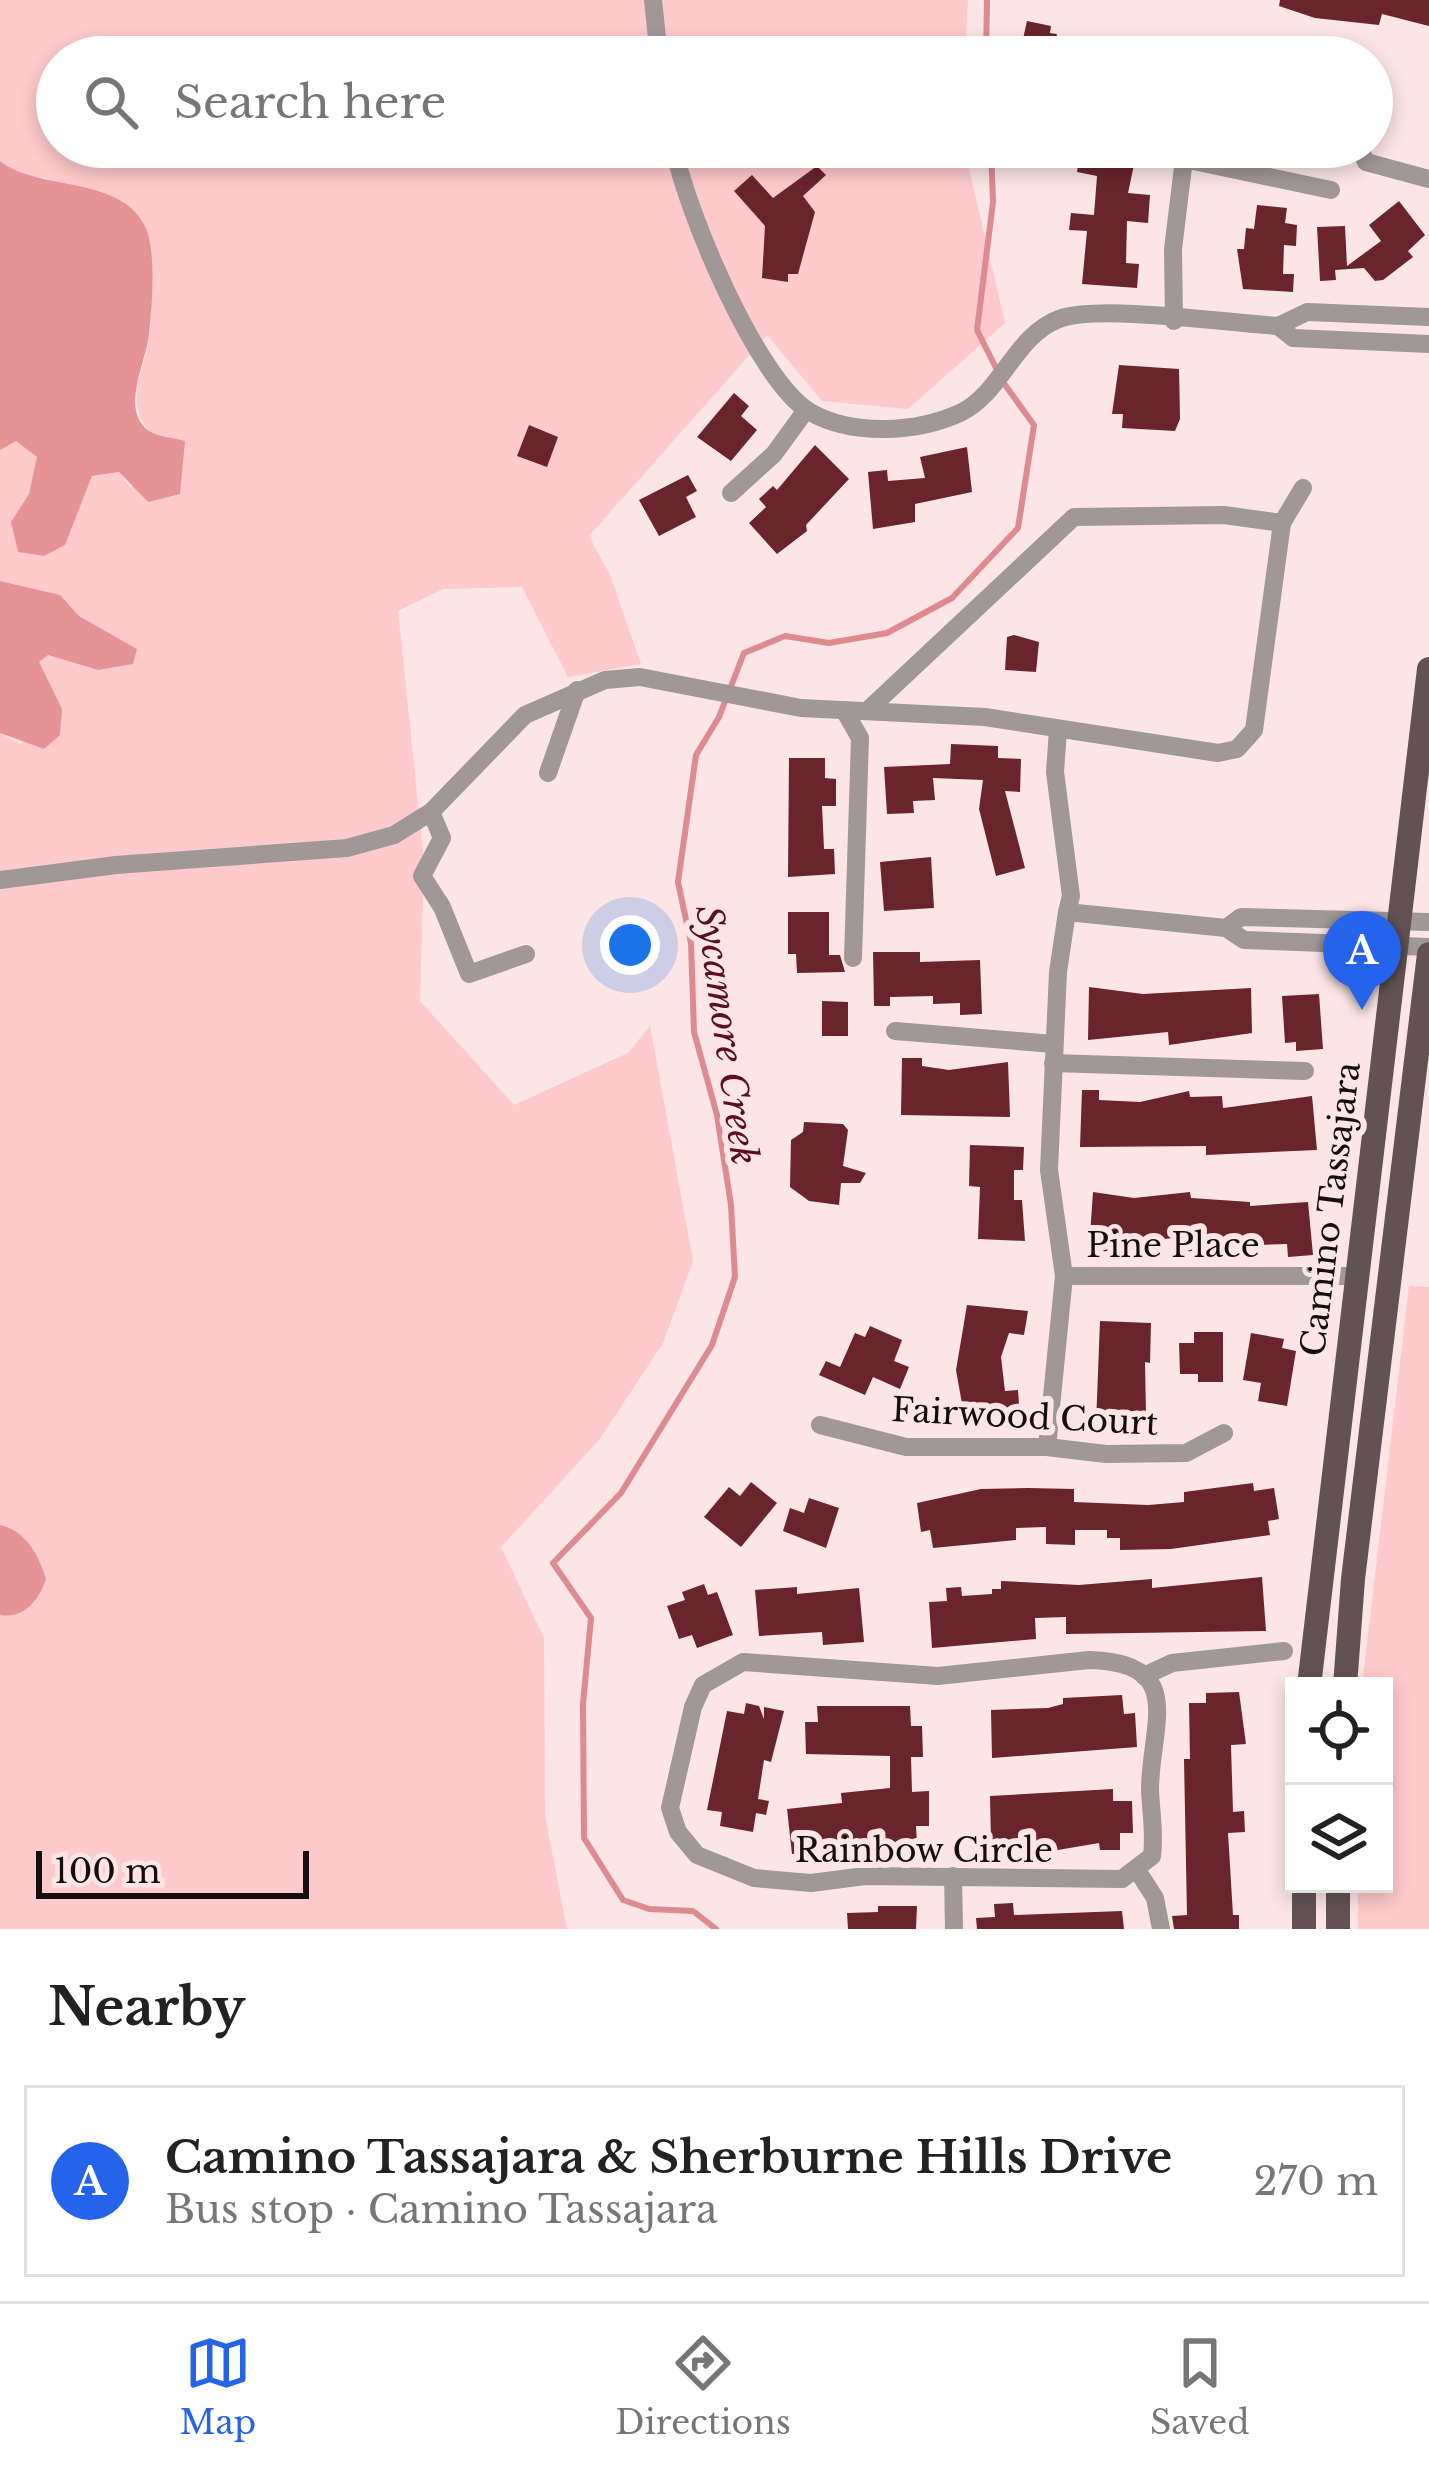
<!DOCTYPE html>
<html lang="en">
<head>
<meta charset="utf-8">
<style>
  :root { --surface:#fff; --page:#f2f2f2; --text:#222; --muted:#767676; --line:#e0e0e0; --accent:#2563eb }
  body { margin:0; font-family:"Libre Baskerville",serif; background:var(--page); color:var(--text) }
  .controls { position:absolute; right:36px; bottom:36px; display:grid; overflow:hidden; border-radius:0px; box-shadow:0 6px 18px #0003 }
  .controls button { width:108px; height:108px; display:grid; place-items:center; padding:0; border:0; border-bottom:3px solid var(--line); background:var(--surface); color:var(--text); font:60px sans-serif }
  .scale { position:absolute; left:36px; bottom:30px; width:273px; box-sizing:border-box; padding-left:12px; border:6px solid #150e0e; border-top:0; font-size:33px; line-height:42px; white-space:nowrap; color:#150e0e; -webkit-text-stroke:9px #fbe5e5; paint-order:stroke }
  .you { position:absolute; left:630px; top:945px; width:42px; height:42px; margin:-30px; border:9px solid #fff; border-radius:50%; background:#1a73e8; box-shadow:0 0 0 18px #1a73e833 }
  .badge { display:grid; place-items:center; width:78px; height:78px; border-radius:50%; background:var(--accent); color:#fff; font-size:39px; font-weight:700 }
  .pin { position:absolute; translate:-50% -99px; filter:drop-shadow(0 3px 6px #0008) }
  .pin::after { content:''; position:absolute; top:63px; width:42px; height:36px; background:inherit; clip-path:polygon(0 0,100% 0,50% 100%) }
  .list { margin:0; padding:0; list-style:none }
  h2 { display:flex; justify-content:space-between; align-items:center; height:156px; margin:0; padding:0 48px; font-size:51px }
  h2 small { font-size:39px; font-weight:400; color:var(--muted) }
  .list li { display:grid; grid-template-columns:78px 1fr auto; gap:36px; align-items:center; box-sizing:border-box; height:192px; margin:0 24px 24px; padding:0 24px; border:3px solid var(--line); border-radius:0px }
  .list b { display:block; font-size:45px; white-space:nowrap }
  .list p { margin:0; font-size:39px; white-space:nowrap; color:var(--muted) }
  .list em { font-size:39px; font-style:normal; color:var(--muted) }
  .icon { flex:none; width:66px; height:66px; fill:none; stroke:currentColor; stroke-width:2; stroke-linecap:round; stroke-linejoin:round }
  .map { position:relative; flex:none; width:1429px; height:1929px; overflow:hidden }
  .search { position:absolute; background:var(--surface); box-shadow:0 6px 18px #0003; left:36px; right:36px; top:36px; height:132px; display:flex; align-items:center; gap:30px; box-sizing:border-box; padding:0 42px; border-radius:66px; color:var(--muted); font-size:45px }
  .sheet { height:372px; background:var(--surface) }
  nav { display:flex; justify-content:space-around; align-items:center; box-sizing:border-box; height:168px; border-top:3px solid var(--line); background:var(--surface); font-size:33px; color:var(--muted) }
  nav a { display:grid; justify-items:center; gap:6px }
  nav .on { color:var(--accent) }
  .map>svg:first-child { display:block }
  .green { fill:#fecacb }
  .forest { fill:#e59397 }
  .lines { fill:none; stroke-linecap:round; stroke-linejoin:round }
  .stream { stroke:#dd8b8f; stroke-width:6 }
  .building { fill:#6a242c }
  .minor { stroke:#a09797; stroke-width:18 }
  .major { stroke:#625253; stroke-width:24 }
  .labels { text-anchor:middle; stroke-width:12; stroke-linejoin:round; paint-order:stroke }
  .street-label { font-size:33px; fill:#150e0e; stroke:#fbe5e5 }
  .water-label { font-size:36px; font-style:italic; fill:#59101c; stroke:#fbe5e5 }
</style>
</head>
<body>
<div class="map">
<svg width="1429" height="1929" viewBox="0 0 1429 1929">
  <rect width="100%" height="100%" fill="#fbe5e5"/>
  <g class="green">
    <path d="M0 0H968L965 57H189L191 52 148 47 144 57H57V147H964L1005 323 908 409 822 401 767 335 589 536 610 575 641 664 568 677 522 587 443 589 398 611 424 861 420 1001 514 1105 628 1053 650 1026 693 1261 663 1343 599 1440 501 1547 544 1638 545 1816 567 1929H0V733L20 744 62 709 38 663 48 655 98 670 137 649 79 616 59 595 0 581V450L16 440 38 457 29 494 12 522 18 552 44 556 65 545 92 476 119 472 131 488 150 432C122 400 147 367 150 331 152 309 149 286 149 263L46 178 18 175 0 161Z"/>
    <path d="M1409 1286 1429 1287V1929H1358V1884H1384V1686H1362Z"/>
  </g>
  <g class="forest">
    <path d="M0 161C37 192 126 174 147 231 156 258 152 306 149 334 147 360 119 411 149 431 158 437 175 438 185 441L180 494 148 502 119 472 92 476 65 545 44 556 18 552 11 522 29 494 37 457 16 441 0 450Z"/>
    <path d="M0 581 60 595 79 616 137 649 133 664 98 670 48 655 39 662 62 709 60 735 44 749 0 733Z"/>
    <path d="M0 1525C26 1531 38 1554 46 1579 39 1600 24 1619 0 1615Z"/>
  </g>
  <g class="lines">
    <g class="stream">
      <path d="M986 57 987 0"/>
      <path d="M991 147 993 202 977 330 997 370"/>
      <path d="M716 1929 693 1911 649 1909 623 1900 584 1838 583 1704 591 1618 553 1563 621 1493 712 1345 735 1277 731 1205 717 1115 694 1032 691 943 678 882 696 755 719 717 744 653 785 636 829 643 887 633 952 598 1018 528 1034 425 1003 382"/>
    </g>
  </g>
  <g class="building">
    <path d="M1280 0H1429V26L1382 14 1379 25 1315 18 1279 6Z"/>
    <path d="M1027 21 1051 26 1050 33 1057 34 1052 57H1019Z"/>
    <path d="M1081 147H1127L1124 157 1135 160 1128 193 1150 195 1148 223 1127 221 1126 263 1139 264 1137 288 1082 284 1087 231 1069 230 1071 213 1094 215 1097 176 1077 172Z"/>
    <path d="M817 166 826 175 803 196 815 212 798 274H788V282L762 278 765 226 734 191 752 175 773 198Z"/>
    <path d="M1399 201 1425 235 1408 251 1413 257 1383 280 1375 281 1364 268 1335 270 1336 280 1320 281 1317 227 1345 226 1347 266 1381 241 1369 225Z"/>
    <path d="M1257 205 1287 208 1285 223 1297 225 1296 246 1284 245 1283 274H1294L1293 292 1243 289 1237 249H1244L1246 228 1254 229Z"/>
    <path d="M1119 365 1179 369 1180 419 1175 431 1122 428 1123 414H1112Z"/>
    <path d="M734 393 749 406 741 416 757 430 731 461 697 437Z"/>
    <path d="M529 425 558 437 547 467 517 456Z"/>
    <path d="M815 445 849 479 806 525 807 531 777 554 749 523 766 507 759 499 773 486 777 490Z"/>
    <path d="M967 447 972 492 915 504V522L873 529 868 472 887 470 888 481 925 478 920 457Z"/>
    <path d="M688 475 697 491 686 497 696 517 659 536 639 500Z"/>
    <path d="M1014 635 1039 642 1036 672 1005 670 1007 637Z"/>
    <path d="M951 744 998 746V758L1021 759 1020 792 1005 791 1025 868 996 876 979 809 983 780 933 778 935 800 913 801 914 813 887 814 884 767 950 764Z"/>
    <path d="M789 758H825V778L836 779V806H822L824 849H834L835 874 788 877Z"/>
    <path d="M931 857 934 908 884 911 880 862Z"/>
    <path d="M788 912H829V955H840L845 972 797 973 796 954H788Z"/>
    <path d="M873 952H920V962L980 960 982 1014 960 1015V1003L933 1004V996L890 997V1006H874Z"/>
    <path d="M1089 987 1143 994 1251 988 1252 1033 1169 1045 1168 1032 1088 1040Z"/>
    <path d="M1319 994 1323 1049 1296 1051V1042L1285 1043 1282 996Z"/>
    <path d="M822 1001 848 1002V1036H822Z"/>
    <path d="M902 1058H922V1066L949 1070 1008 1062 1010 1117 901 1115Z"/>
    <path d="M1082 1090H1099V1100L1140 1102 1189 1091 1190 1097 1222 1096 1223 1108 1312 1096 1317 1150 1206 1155V1146L1080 1147Z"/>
    <path d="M804 1122 843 1124 848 1130 843 1166 866 1173 860 1183H841L839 1205 809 1201 790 1187 791 1140 803 1132Z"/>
    <path d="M970 1145 1024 1147 1023 1170H1014V1200H1022L1025 1241 978 1239 980 1187 969 1186Z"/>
    <path d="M1093 1192 1134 1198 1190 1192 1191 1198 1250 1202V1206L1308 1202 1313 1255 1288 1257 1287 1244 1229 1246V1252L1175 1251 1174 1238 1114 1244 1113 1252 1089 1250Z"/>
    <path d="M967 1305 1028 1311 1024 1335 1009 1333 1001 1357 1005 1391 1018 1390 1020 1419 1004 1420 1003 1411 964 1415 956 1370Z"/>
    <path d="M1100 1321 1151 1323 1150 1363 1145 1362 1146 1415H1129V1423L1096 1424Z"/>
    <path d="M870 1326 902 1340 894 1361 909 1367 900 1389 873 1377 865 1395 819 1375 826 1361 840 1367 855 1333 865 1337Z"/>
    <path d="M1194 1332H1223V1382H1198V1374H1180L1179 1343H1194Z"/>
    <path d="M1251 1333 1284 1339 1282 1348 1296 1351 1287 1406 1258 1401 1261 1383 1243 1380Z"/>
    <path d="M751 1482 777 1503 741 1547 704 1517 729 1487 740 1496Z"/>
    <path d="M1253 1483 1254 1491 1274 1488 1279 1519 1268 1521 1270 1535 1171 1549 1120 1550V1538H1107V1530H1075V1545L1046 1544V1527L1016 1528V1540L933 1548 930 1530 921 1532 917 1503 981 1489 1028 1488 1074 1489V1502L1148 1505 1184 1502V1492Z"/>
    <path d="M809 1498 839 1508 826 1548 783 1531 790 1508 804 1513Z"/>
    <path d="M1262 1577 1266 1631 1066 1634V1617L1035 1618 1036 1639 932 1648 929 1602 947 1601 946 1588 961 1587 962 1596 992 1594V1589H1001V1581L1079 1585 1152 1579V1588Z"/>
    <path d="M704 1584 708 1595 717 1592 733 1635 697 1648 692 1635 679 1639 667 1606 685 1600 682 1592Z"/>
    <path d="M797 1587V1594L859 1588 864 1642 823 1645 822 1632 759 1636 755 1590Z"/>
    <path d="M1239 1692 1246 1744 1231 1745 1233 1812 1244 1811 1245 1832 1228 1833 1233 1915H1239V1929H1174L1172 1916 1187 1915 1184 1759H1190L1189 1703H1206V1693Z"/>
    <path d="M1122 1695 1124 1714 1135 1713 1137 1747 992 1758 991 1710 1048 1708 1063 1704V1698Z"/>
    <path d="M746 1703 759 1706 764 1719V1707L784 1711 771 1762 764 1760 758 1799 769 1801 766 1815 756 1813 753 1832 720 1826 722 1812 707 1810 727 1711 744 1714Z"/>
    <path d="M817 1706H910L911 1726H922L923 1757H911L912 1792 929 1791V1826H916L917 1843 792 1854 787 1809 842 1803 841 1793 890 1788V1756L806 1754 805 1722H818Z"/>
    <path d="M1113 1789V1801H1132L1133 1833H1120V1850H1100L1099 1843 1052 1851 1051 1841 991 1843 990 1796Z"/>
    <path d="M1013 1903 1014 1915 1122 1911 1124 1929H977L976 1918 995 1917 994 1904Z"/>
    <path d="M878 1906H917L916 1929H848L847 1913 878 1912Z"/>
  </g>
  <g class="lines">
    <g class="minor">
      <path d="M653 0 659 57"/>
      <path d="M1129 56 1130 57"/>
      <path d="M674 147C685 208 757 381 810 412 852 436 916 433 960 413 1002 393 1014 336 1059 319 1098 304 1229 323 1278 326L1307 312 1429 317"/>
      <path d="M1359 147 1366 162 1429 179"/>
      <path d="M1174 321 1173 249 1184 159 1331 190"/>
      <path d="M1278 326 1293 338 1429 344"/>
      <path d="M731 493 774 454 806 410"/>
      <path d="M844 710 860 738 853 958"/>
      <path d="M868 710 1074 517 1224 515 1282 523"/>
      <path d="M1058 730 1055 772 1071 896 1067 912 1226 928 1244 940 1429 947"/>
      <path d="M548 773 577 690"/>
      <path d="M431 812 442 838 422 876 442 907 469 974 526 954"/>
      <path d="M0 880 116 865 347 848 394 835 431 812 525 715 605 680 640 677 801 708 985 717 1218 753 1237 749 1254 730 1282 523 1303 488"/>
      <path d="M1226 928 1241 917 1429 922"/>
      <path d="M895 1031 1054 1044"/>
      <path d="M1053 1063 1305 1071"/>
      <path d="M1064 1276H1354"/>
      <path d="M820 1425 906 1447H1047L1106 1454 1186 1453 1224 1433"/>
      <path d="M1047 1447 1064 1276 1049 1170 1058 972 1067 912"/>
      <path d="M1089 1660C1188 1662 1150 1726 1150 1790 1151 1813 1155 1833 1152 1856L1122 1879 865 1876 811 1883 754 1878 697 1855 678 1832 670 1808 693 1707 703 1685 743 1662 938 1676Z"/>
      <path d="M1144 1676 1172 1663 1284 1651"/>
      <path d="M1137 1870 1155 1898 1161 1929"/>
      <path d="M953 1876 954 1929"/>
    </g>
    <g class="major">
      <path d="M1309 1686 1429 669"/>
      <path d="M1345 1686 1353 1579 1429 954"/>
      <path d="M1304 1884V1929"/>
      <path d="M1338 1929V1884"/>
    </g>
  </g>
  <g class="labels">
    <g class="street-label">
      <text transform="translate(1330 1209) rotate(-83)" y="12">Camino Tassajara</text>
      <text x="1173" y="1257">Pine Place</text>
      <text transform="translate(1025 1416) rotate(3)" y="12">Fairwood Court</text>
      <text x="924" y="1862">Rainbow Circle</text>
    </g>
    <g class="water-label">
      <text transform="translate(727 1035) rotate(82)" y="13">Sycamore Creek</text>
    </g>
  </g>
</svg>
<div class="controls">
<button><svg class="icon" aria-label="locate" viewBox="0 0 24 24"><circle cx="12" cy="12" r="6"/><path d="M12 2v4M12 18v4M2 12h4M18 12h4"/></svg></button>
<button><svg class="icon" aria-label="layers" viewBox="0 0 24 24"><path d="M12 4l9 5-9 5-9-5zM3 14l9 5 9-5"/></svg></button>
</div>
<div class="scale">100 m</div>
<div class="you"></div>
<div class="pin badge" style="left:1362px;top:1010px">A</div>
<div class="search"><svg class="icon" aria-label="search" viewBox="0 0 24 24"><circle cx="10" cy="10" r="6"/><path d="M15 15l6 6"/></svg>Search here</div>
</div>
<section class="sheet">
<h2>Nearby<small></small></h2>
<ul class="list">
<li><span class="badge">A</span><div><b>Camino Tassajara &amp; Sherburne Hills Drive</b><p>Bus stop · Camino Tassajara</p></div><em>270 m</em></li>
</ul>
</section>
<nav>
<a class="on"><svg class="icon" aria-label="map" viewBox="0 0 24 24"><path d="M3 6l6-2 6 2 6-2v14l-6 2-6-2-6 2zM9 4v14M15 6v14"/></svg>Map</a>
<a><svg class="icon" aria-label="directions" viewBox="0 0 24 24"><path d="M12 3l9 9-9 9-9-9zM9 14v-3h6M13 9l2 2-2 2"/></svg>Directions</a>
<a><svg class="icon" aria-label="saved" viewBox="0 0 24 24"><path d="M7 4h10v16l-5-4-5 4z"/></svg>Saved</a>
</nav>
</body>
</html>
